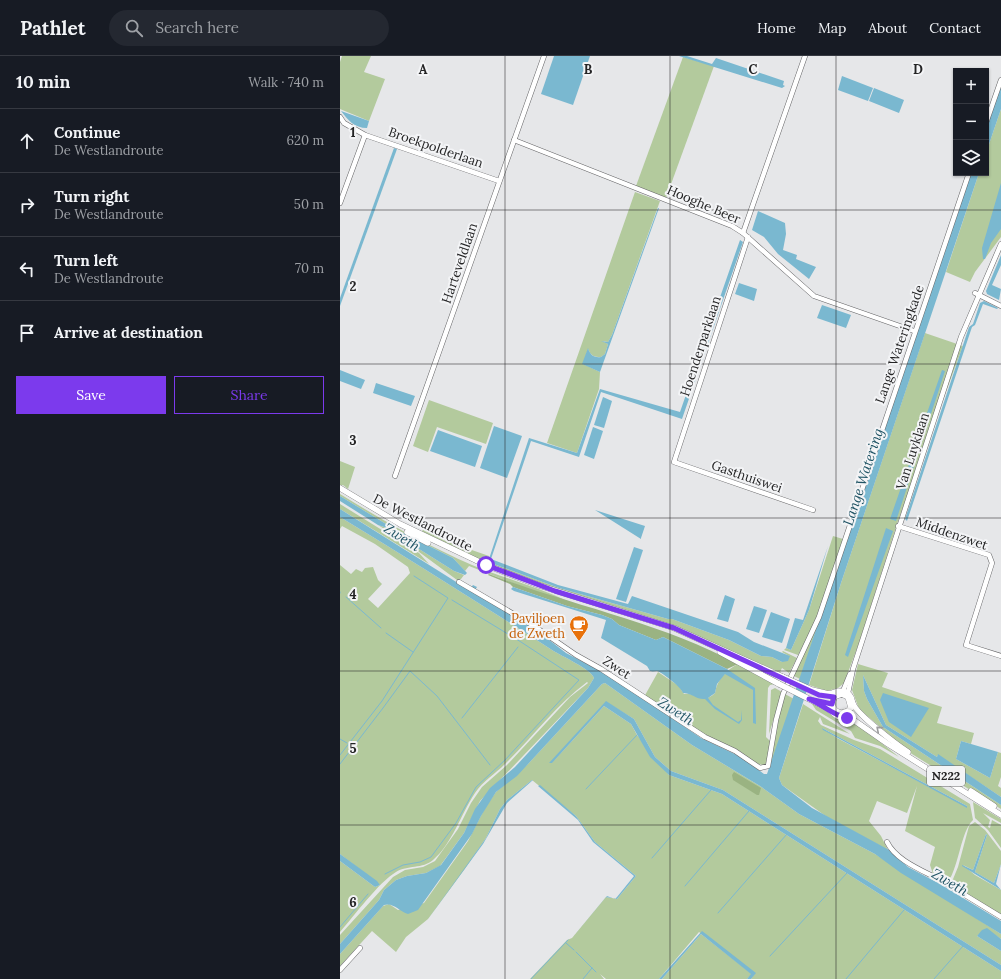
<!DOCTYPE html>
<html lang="en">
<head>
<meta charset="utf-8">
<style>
  :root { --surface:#171b24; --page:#242831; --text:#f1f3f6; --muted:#9ea1a6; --line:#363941; --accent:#7c3aed }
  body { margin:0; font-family:Lora,serif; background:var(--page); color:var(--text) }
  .controls { position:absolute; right:12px; top:12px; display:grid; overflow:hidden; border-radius:0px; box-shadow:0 1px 3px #0004 }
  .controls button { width:36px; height:36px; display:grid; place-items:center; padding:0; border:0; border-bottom:1px solid var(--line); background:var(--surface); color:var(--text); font:20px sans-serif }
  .stop { position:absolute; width:12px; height:12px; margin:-9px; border:3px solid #7c3aed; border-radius:50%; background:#fff }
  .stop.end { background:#7c3aed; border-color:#fff; box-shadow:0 1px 4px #0008 }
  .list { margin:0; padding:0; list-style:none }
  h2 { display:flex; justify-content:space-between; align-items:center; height:52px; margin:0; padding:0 16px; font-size:17px }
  h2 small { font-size:13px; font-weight:400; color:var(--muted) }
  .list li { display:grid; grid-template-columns:26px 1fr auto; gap:12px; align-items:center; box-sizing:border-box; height:64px; padding:0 16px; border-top:1px solid var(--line) }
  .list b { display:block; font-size:15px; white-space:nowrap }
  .list p { margin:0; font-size:13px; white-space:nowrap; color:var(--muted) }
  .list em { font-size:13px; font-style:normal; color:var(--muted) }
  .actions { display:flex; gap:8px; padding:12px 16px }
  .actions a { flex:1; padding:9px 0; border:1px solid var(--accent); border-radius:0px; text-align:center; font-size:14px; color:var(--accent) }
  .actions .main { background:var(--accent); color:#fff }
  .icon { flex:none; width:22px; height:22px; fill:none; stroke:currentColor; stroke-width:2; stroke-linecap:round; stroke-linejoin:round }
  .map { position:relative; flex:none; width:661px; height:923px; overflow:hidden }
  header { display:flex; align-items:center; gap:24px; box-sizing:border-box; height:56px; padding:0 20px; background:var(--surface); border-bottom:1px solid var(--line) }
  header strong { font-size:19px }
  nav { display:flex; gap:22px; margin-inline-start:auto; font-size:14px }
  .search { width:280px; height:36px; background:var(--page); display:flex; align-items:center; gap:10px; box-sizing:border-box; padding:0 14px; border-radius:22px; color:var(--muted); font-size:15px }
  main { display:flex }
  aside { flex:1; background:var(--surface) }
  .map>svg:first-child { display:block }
  .green { fill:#b3ca9d; fill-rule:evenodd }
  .forest { fill:#9ab382 }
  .water { fill:#7ab8d0 }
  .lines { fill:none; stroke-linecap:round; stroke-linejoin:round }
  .stream { stroke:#7ab8d0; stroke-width:1 }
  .minor-casing { stroke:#656567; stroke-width:5.5 }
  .major-casing { stroke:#656567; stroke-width:6 }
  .minor { stroke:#fff; stroke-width:4.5 }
  .major { stroke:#fff; stroke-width:5.5 }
  .major-bridge-casing { stroke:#656567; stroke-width:6; stroke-linecap:butt }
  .major-bridge { stroke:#fff; stroke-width:5.5 }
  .oneway { stroke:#9c9c9d }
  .route { stroke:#7c3aed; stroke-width:5 }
  .grid { fill:none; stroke:#242425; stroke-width:1; stroke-opacity:0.55 }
  .labels { text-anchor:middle; stroke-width:4; stroke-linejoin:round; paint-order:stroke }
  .shield { fill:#f3f4f6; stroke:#626264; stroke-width:1 }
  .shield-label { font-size:12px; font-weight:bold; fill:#242425 }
  .street-label { font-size:13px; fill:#242425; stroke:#f3f4f6 }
  .food-label { font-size:13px; fill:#c56008; stroke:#f3f4f6; text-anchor:end }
  .water-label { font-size:14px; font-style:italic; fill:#1f5364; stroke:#f3f4f6 }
  .grid-label { font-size:13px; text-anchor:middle; font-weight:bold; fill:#242425; stroke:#f3f4f6; stroke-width:4; stroke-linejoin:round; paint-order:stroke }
</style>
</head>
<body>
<header>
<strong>Pathlet</strong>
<div class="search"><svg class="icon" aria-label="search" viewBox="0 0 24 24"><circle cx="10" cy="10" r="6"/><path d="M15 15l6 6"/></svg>Search here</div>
<nav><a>Home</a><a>Map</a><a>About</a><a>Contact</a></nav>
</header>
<main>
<aside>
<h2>10 min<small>Walk · 740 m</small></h2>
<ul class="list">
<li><svg class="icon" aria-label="ahead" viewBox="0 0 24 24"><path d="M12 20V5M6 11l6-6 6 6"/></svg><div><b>Continue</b><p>De Westlandroute</p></div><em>620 m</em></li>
<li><svg class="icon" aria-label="right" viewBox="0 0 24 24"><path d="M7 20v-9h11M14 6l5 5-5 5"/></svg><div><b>Turn right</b><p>De Westlandroute</p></div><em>50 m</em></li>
<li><svg class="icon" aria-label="left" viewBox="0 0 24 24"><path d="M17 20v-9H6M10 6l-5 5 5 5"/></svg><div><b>Turn left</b><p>De Westlandroute</p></div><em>70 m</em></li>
<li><svg class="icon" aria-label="arrive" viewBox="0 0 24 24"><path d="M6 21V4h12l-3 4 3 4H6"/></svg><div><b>Arrive at destination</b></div></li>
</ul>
<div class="actions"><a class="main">Save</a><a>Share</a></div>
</aside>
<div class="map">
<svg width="661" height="923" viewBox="0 0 661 923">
  <rect width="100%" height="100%" fill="#e6e7e9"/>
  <g class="green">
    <path d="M2 0H31L24 16 45 23 29 65 0 53V6Z"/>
    <path d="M343 1 374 10 326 142 296 130Z"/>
    <path d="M661 53V181L635 216 630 226 606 216 639 117H646V97Z"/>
    <path d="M295 136 320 145 272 279 268 286 262 285 268 288 265 298 261 301C254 301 251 300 248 293L243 308 260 316 259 333 237 397 207 387Z"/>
    <path d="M585 277 623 290 558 465 519 587 504 627 498 632 487 635 469 629 501 527Z"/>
    <path d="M89 344 153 367 146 388 97 371 88 396 73 390Z"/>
    <path d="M0 405 15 411 8 433 3 429 0 430Z"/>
    <path d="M0 438C42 464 86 489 132 509 163 522 199 531 229 546L188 533 129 510 125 515 113 502 51 471 0 440Z"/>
    <path d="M0 448 79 497 89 508 0 453Z"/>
    <path d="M0 461C71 504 142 549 212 594 221 600 251 613 254 622L248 632 140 745 124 777 100 810 86 817 67 820 56 824 44 834 39 844 0 888V879L53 821 65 814 83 811 95 805 118 773 131 747 142 731 167 709 230 641 248 627 247 626C216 649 193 681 165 708 155 718 143 725 135 737 121 758 112 788 93 804 83 813 67 809 56 816 39 826 14 860 0 876V805L35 831 40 829 0 798V509L11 518 16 513 22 516 25 512 33 511 38 524 42 528 28 543 38 552 70 517 68 511 35 488 2 470 0 473Z"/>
    <path d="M38 469 44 471 114 515 124 519 121 523 117 524 71 490Z"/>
    <path d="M84 471 105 479 103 484 149 500 148 506 219 532 328 563H332L389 584 421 600 432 601 442 606 449 600 442 596 443 595 457 602 449 617 442 612 440 616 423 609 336 571 191 525 142 506 81 478Z"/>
    <path d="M493 480 503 483 478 561 458 599 444 594 446 592 451 594 469 554Z"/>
    <path d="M479 566 460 623 452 619Z"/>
    <path d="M398 608 435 628 430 629 428 632 426 681 430 685 427 707 423 709 415 707 401 696 367 681 304 641 318 616 339 630 344 638C357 636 363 649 375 637 377 624 386 614 398 608Z"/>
    <path d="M518 608 548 617 542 631 602 651 597 667 634 677 631 688 621 685 616 703 650 722 658 696 661 697V721L658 730 661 732V741L598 699 597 701 546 669 523 619 524 635 527 643 543 671 661 749V753L572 698 519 653 512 634Z"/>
    <path d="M265 627 352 689 420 730 459 758 535 798 661 878V883L646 873 637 880 661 895V909L383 734 331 715 315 701 294 663 266 646 211 708 264 650 291 668 297 679 329 719 382 738 661 915V923H411L415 917 359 876 319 923H266L260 918 264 923H190L227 884 232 882 266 841 277 843 296 820 255 786 236 760 192 724 167 744 160 753 146 782 124 814 88 863 66 881 56 896 32 875 0 910V898L43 850 49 848 58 854 84 847 128 785 146 750 156 736 188 708 262 628Z"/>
    <path d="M435 632 442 636 429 678 431 634Z"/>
    <path d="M445 638 454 643 429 717 433 683Z"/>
    <path d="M473 647 516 667 559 701 540 690 515 682 511 675 476 654 472 648Z"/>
    <path d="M463 648 510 678 483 668 480 661 478 665 481 669 514 684 540 693 630 748 633 764C621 775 619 810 608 826L593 818 590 809 595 791 565 775 577 730 567 757 537 745 529 765 541 780 548 794 487 761 442 729 439 722ZM482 672 627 750V751L497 682Z"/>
    <path d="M633 746 661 763V767L643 757 650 764 648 771 650 772 652 764 661 769V792L648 774 635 762Z"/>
    <path d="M635 766 645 774 661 795V808L654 827 635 816 647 779 646 778 633 814 623 809 635 819 661 834V860L611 828 618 811 629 770Z"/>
    <path d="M361 878 412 918 407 923H322Z"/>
  </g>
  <g class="forest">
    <path d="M149 518C232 550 320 566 398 608L387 613 323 581 316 584 279 569 272 563 262 559 227 550 173 531 170 528 148 519Z"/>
    <path d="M394 716 421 732 419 739H417L393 724 392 719Z"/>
  </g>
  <g class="water">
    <path d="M214 0H250L233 49 201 38Z"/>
    <path d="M339 0H347L372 8 376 2 444 25 443 29 445 30 442 32Z"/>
    <path d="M502 20 533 32 528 45 498 34Z"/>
    <path d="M661 28V53L646 97V72Z"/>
    <path d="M534 32 564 44 559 57 529 45Z"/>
    <path d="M1 55 29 65 27 72C14 72 8 64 1 55Z"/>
    <path d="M54 92 57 93 0 250V242Z"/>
    <path d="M631 117H639L501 527 439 722 442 729 472 752 551 795 568 811 600 828 661 865V878L561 817 535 798 459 758 420 730 352 689 265 627 262 628 177 720 156 736 141 760 132 778 78 854 68 858C59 855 53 846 44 849L0 898V888L39 844 44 834 56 824 67 820 86 817 101 809 124 777 135 753 150 732 175 711 248 632 254 622C251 613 221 600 212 594 142 549 71 504 0 461V453L129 534 133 529 137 531 134 536 195 573 226 597 272 621 361 682 403 702 424 718H427Z"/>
    <path d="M661 127V173L651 187 645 203H643L642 192Z"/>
    <path d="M318 152H319L260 316 242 308 248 292C250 299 254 302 261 301L265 298 268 288 261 285 268 286 272 279Z"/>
    <path d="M418 155 445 167 446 178 443 194 457 199 456 203 476 211 469 223 438 198 424 181 412 174Z"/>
    <path d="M400 184 403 186 342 363 261 336 239 401 191 385 151 503 218 529 288 548 292 540 398 576 414 586 450 600 448 605 442 606 432 601 421 600 389 584 332 563H328L219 532 148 506 189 382 237 397 260 333 340 356Z"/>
    <path d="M661 199V209L652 229 661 233 659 244 647 238 646 235Z"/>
    <path d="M399 227 417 233 414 245 395 238Z"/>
    <path d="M644 245 658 252 657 253 643 248 635 269 632 271 567 465 565 463 629 271 633 268 640 247Z"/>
    <path d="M482 249 511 259 506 272 477 262Z"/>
    <path d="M0 314 25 324 21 333 0 325Z"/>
    <path d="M602 314 605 315 556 465 550 463Z"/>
    <path d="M36 327 75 340 71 350 33 337Z"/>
    <path d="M263 341 272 345 264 372 254 369Z"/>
    <path d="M154 370 182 380 167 422 140 412Z"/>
    <path d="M253 371 263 375 254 403 244 399Z"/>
    <path d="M98 374 142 390 135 411 90 395Z"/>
    <path d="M0 440 51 471 113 502 127 517 125 519 114 515 44 471 38 469 0 445Z"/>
    <path d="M255 454 305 470 301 482V483Z"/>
    <path d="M546 472 553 475 508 601 505 599Z"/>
    <path d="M488 490 469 554 451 594 446 592 455 562 463 564Z"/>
    <path d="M294 491 303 494 286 546 276 543Z"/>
    <path d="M173 531 227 550 262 559 272 563 279 569 316 584 323 581 387 613 415 632 416 668 413 667V634L385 618 377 628 375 637 368 642 373 649 398 666 401 664 402 654V664L399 668 375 653 365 643C357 644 352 637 343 637 342 632 323 617 317 615 315 615 313 616 310 615L307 610 261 582 266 564 174 535 171 533Z"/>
    <path d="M385 539 395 543 388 566 377 563Z"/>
    <path d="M414 550 427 554 419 577 406 573Z"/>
    <path d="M431 556 450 563 442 587 422 581Z"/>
    <path d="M523 619 546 669 597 701 598 698 661 741V749L543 671 527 643 524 635Z"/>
    <path d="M543 637 589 652 571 681 549 666 540 644Z"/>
    <path d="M266 645 294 663 315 701 331 715 383 734 661 909V915L382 738 329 719 310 701 291 668 264 650 212 707H209Z"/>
    <path d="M482 672 627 750V752L483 674Z"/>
    <path d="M621 685 658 696 650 722 616 703Z"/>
    <path d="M192 724H193L167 747 143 788 88 863 146 782 160 753 167 744Z"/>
    <path d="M200 729 236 760 255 786 296 820 277 843 266 841 232 882 267 840 275 843 277 841 294 820 253 786 238 764 198 730Z"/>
    <path d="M646 778 647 779 635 816 654 827 661 808 656 828 661 834 622 810V809L633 814Z"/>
    <path d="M0 798 37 825 40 829 35 831 0 805Z"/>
    <path d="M647 872 661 883V895L637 880 642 874Z"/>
    <path d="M362 875 366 878 416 917 411 923H407L411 918 361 878 322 923H319Z"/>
  </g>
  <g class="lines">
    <g class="stream">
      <path d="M0 536V537"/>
      <path d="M6 541 41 572"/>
      <path d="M46 577 73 596"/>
      <path d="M122 662 178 591"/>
      <path d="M0 683 7 687"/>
      <path d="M0 699 42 645 108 542 74 520"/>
      <path d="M0 708 43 652 70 615 97 640 150 709"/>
      <path d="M246 733 297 679"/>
      <path d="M312 802 371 734"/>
      <path d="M45 818 63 809 80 806 91 801 116 767 136 731 165 704 239 624 181 586 112 544"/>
      <path d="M345 830 409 755"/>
      <path d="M378 857 447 778"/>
      <path d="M0 871 28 838"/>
      <path d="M226 887 234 894"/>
      <path d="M236 896 256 916"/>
      <path d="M430 900 507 817"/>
      <path d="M191 923 228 884"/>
      <path d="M243 923 252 912"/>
      <path d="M506 923 564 854"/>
      <path d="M594 923 623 890"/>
    </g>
    <defs>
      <g id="minor">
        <path d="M0 61 4 67 25 79 159 125"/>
        <path d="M646 67 661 24"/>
        <path d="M174 84 392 170 403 177 474 240 574 275"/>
        <path d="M0 147 25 79"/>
        <path d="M403 177 465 0"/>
        <path d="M408 181 334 406 473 454"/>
        <path d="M635 237 661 250"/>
        <path d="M55 420 204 0"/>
        <path d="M558 470 649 499 652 507 626 589 661 600"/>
        <path d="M119 526 194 570 236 599 261 613 365 681 395 695 420 712 428 710 436 664 443 638 479 561 629 117"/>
        <path d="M503 635 510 618"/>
        <path d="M508 637 513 613 621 281 661 188"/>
        <path d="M547 786C556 805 584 815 602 825 622 837 641 849 661 861"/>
        <path d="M0 914 20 892"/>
      </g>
      <g id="major">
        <path d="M0 432 60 468 146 509 198 529 334 572 443 621"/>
        <path d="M67 476 88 487"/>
        <path d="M380 596 439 628"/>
        <path d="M472 634 489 638 498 635 506 636C516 642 514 656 501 657L496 655 492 650 494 641 502 638 508 641 511 652"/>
        <path d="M469 643 486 651 497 660 515 665 548 688 661 759"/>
        <path d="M513 647C515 657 557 689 568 696"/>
        <path d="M631 735 654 750"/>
      </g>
    </defs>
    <use href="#minor" class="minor-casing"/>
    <use href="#major" class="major-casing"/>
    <use href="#minor" class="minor"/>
    <use href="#major" class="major"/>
    <defs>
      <g id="major-bridge">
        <path d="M443 621 472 634"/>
        <path d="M439 628 469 643"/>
      </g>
    </defs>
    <use href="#major-bridge" class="major-bridge-casing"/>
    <use href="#major-bridge" class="major-bridge"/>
  </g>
  <defs><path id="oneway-chevron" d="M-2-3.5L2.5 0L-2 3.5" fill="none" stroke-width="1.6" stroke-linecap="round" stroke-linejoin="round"/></defs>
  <use class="oneway" href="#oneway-chevron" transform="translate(539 673) rotate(-140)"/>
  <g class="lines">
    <path class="route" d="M146 509 215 535 334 572 479 639 494 641 492 648 469 643C483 649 493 659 507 662"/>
  </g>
  <path class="grid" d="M165 0V923M330 0V923M496 0V923M0 154H661M0 308H661M0 462H661M0 615H661M0 769H661"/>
  <defs>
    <symbol id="cafe-pin" viewBox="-11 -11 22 30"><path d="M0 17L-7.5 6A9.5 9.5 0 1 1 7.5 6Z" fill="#e8710a" stroke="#f3f4f6"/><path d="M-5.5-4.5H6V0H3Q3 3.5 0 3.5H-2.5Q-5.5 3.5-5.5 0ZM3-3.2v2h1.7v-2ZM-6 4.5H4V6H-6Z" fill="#fff"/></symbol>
  </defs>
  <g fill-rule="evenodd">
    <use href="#cafe-pin" x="228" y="558" width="22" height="30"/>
  </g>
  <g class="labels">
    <rect class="shield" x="587" y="710" width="38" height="20" rx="3"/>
    <g class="shield-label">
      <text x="606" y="724">N222</text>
    </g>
    <g class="street-label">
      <text transform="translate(96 91) rotate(19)" y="5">Broekpolderlaan</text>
      <text transform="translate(364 148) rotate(23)" y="5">Hooghe Beer</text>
      <text transform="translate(119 207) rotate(-71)" y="5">Harteveldlaan</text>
      <text transform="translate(559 288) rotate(-71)" y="5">Lange Wateringkade</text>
      <text transform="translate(360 290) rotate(-72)" y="5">Hoenderparklaan</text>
      <text transform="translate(572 395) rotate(-72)" y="5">Van Luyklaan</text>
      <text transform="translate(407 420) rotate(19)" y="5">Gasthuiswei</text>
      <text transform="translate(83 466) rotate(27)" y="5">De Westlandroute</text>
      <text transform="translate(612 477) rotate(19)" y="5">Middenzwet</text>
      <text transform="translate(277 611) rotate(33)" y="5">Zwet</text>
    </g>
    <g class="food-label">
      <text x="225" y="567">Paviljoen<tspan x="225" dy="15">de Zweth</tspan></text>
    </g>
    <g class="water-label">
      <text transform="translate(523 421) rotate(-72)" y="5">Lange Watering</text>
      <text transform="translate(62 481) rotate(32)" y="5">Zweth</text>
      <text transform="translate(336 655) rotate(33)" y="5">Zweth</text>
      <text transform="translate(610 826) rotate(31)" y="5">Zweth</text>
    </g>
  </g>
  <g class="grid-label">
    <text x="83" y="18">A</text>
    <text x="248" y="18">B</text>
    <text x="413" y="18">C</text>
    <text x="578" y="18">D</text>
    <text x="13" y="81">1</text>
    <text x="13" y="235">2</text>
    <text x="13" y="389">3</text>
    <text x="13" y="543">4</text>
    <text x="13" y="697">5</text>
    <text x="13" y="851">6</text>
  </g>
</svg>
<div class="controls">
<button>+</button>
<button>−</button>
<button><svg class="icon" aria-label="layers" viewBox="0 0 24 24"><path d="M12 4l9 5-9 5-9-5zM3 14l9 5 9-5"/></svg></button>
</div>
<div class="stop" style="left:146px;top:509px"></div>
<div class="stop end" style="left:507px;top:662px"></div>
</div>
</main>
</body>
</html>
